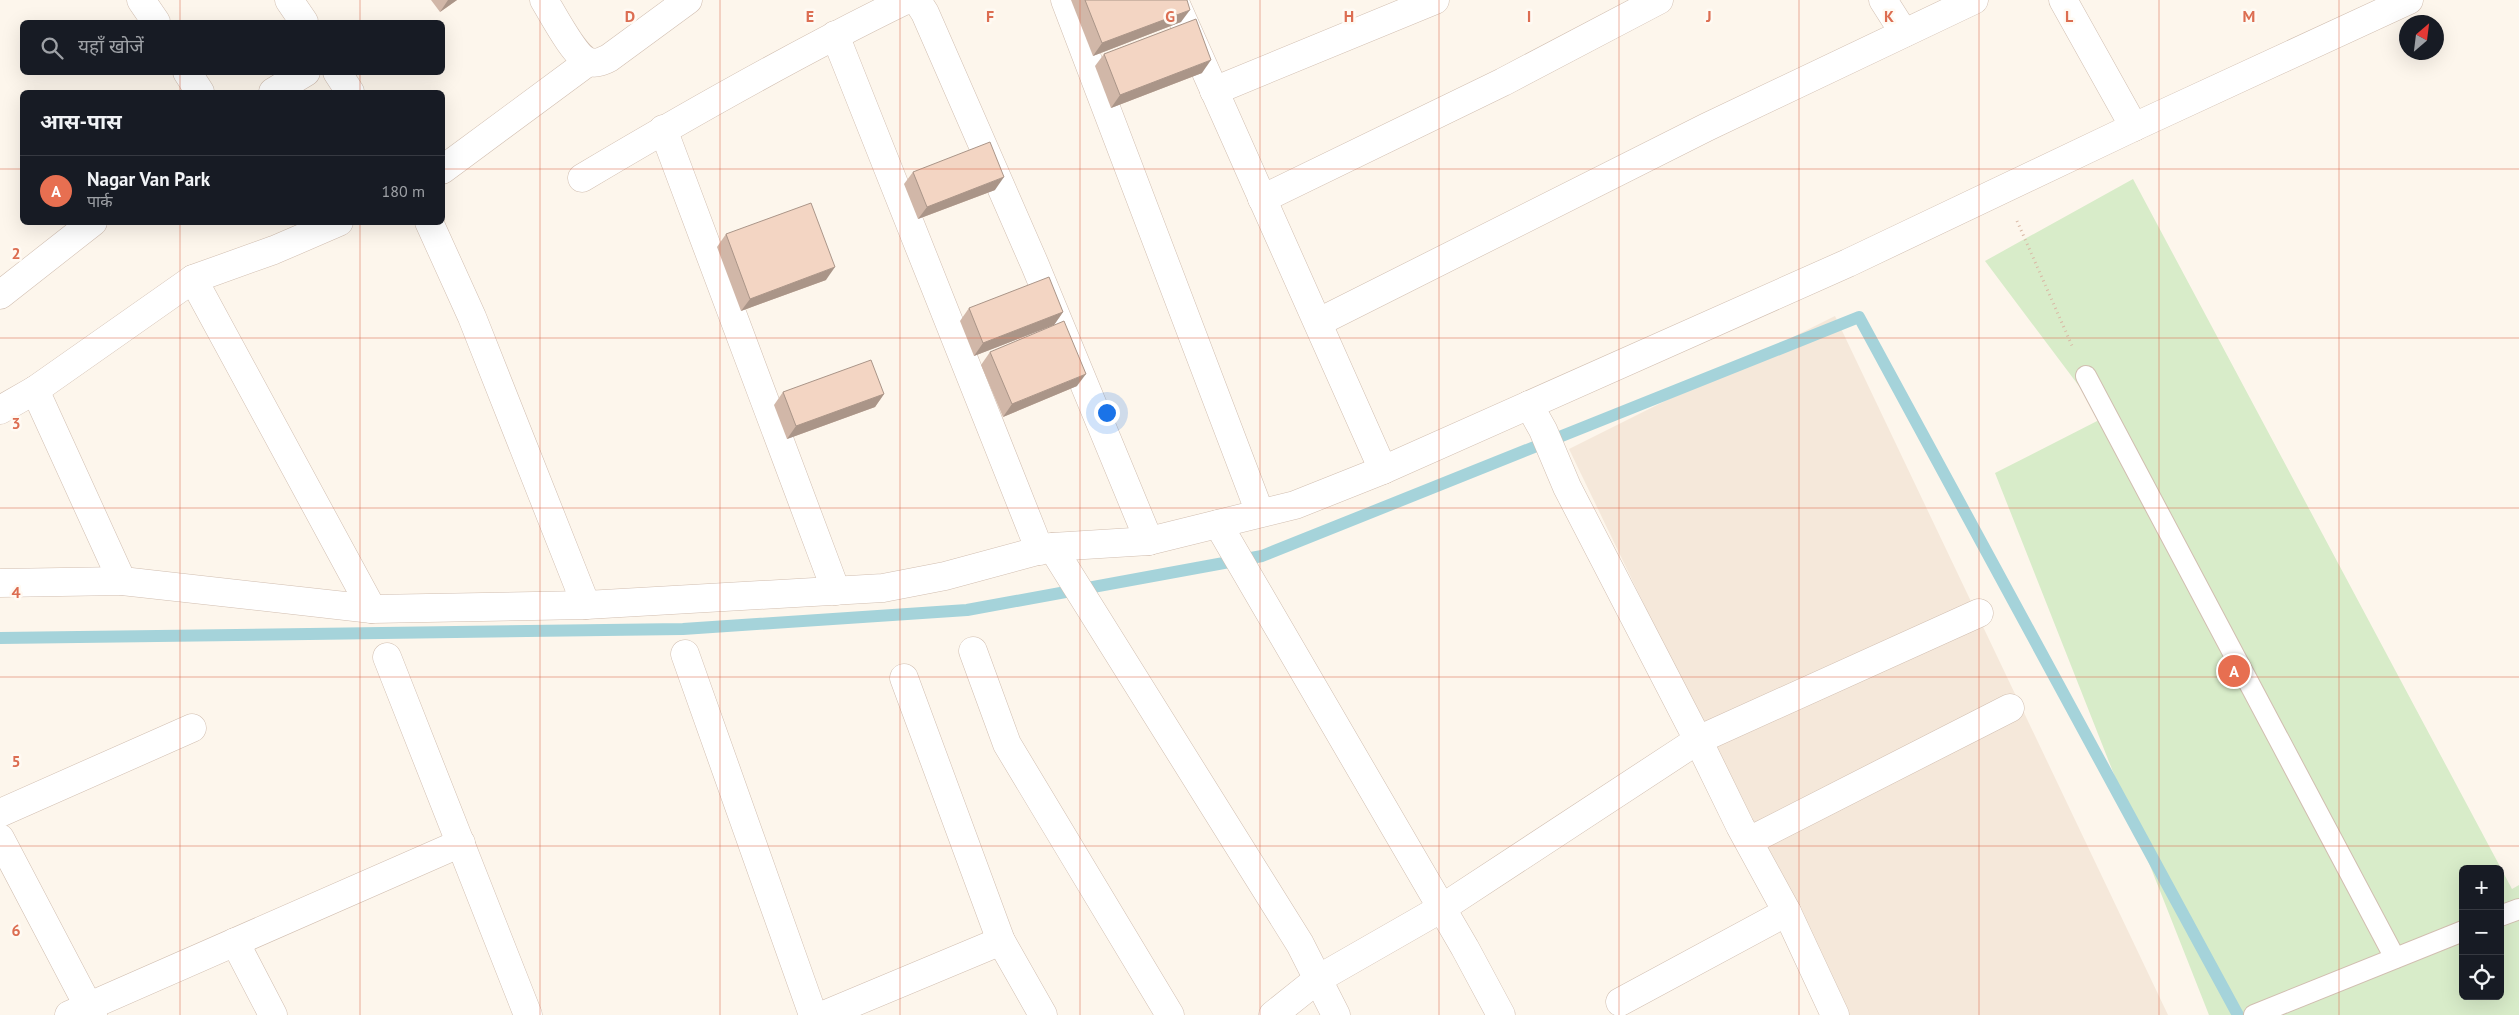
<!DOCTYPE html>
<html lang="hi">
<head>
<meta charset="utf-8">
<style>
  :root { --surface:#171b24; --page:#242831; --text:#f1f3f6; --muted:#9ea1a6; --line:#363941; --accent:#e76f51 }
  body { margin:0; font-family:"PT Sans","Noto Sans Devanagari",sans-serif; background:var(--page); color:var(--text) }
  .controls { position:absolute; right:15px; bottom:15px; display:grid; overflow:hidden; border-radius:8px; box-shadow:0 5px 20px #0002 }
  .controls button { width:45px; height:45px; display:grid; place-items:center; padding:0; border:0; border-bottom:1px solid var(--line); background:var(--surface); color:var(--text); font:25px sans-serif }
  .compass { position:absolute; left:2399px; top:15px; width:45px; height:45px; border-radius:50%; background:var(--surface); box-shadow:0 5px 20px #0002; rotate:28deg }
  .you { position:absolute; left:1106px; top:412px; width:18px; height:18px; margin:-12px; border:4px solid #fff; border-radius:50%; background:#1a73e8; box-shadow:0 0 0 8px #1a73e833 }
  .badge { display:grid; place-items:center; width:32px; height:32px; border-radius:50%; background:var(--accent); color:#fff; font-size:16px; font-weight:700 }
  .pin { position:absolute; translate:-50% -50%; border:2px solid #fff; box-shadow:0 1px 5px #0006 }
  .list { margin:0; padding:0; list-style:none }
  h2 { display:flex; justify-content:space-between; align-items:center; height:65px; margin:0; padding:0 20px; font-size:21px }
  h2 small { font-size:16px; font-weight:400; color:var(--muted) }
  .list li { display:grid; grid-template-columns:32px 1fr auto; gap:15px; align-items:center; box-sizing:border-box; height:70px; padding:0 20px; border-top:1px solid var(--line) }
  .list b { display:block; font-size:19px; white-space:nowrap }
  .list p { margin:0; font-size:16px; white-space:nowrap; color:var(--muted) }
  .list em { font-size:16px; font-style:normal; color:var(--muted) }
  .icon { flex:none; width:28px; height:28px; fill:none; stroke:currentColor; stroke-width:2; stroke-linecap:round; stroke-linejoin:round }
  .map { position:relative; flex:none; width:2519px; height:1015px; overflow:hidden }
  .search { position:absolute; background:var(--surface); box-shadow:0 5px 20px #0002; left:20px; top:20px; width:425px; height:55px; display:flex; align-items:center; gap:12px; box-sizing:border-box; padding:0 18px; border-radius:8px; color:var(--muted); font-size:19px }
  .panel { position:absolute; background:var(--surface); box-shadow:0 5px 20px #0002; left:20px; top:90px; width:425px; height:135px; border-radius:8px }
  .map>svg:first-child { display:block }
  .residential { fill:#f5e8da }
  .green { fill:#d8ecc9; fill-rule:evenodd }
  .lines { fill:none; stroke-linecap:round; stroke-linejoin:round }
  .stream { stroke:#a5d3da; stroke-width:12 }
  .service-casing { stroke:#d1beb0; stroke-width:22 }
  .minor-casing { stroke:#d1beb0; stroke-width:29 }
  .path { stroke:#d9b8a5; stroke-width:3; stroke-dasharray:1 4; stroke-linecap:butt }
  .service { stroke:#fff; stroke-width:20 }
  .minor { stroke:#fff; stroke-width:28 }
  .wall { fill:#d1b7a8 }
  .shaded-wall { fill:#aa9588 }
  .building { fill:#f3d5c3; stroke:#aa9588 }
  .grid { fill:none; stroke:#dc6d51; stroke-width:1; stroke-opacity:0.55 }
  .grid-label { font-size:16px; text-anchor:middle; font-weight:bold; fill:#dc6d51; stroke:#fffaf3; stroke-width:5; stroke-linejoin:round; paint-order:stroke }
</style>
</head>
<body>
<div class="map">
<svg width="2519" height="1015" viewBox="0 0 2519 1015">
  <rect width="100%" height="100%" fill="#fdf6ec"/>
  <path class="residential" d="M1835 316 2168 1015H1842L1569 449Z"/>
  <path class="green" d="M2133 179 2512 889 2519 885V1015H2209L1995 473 2103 418 1985 261ZM2463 869H2500V996H2463Z"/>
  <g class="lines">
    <path class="stream" d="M0 638 683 629 967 610 1262 556 1859 317 2238 1015"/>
    <defs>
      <g id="service">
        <path d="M2086 376 2395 958"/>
        <path d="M2500 916 2519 909"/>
        <path d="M2254 1015 2463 931"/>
      </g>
      <g id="minor">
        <path d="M141 0 156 22"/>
        <path d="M289 0 304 22"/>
        <path d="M544 0C552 13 576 59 590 62 597 64 603 61 609 58L688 0"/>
        <path d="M909 0 918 2 925 13 1035 265 1149 541"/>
        <path d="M1065 0 1260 513"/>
        <path d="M1174 0 1383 470"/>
        <path d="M1883 0 1904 33"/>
        <path d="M2063 0 2134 127"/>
        <path d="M835 35 1040 551"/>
        <path d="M187 72 200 92"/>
        <path d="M337 72 350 92"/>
        <path d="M1214 91 1435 0"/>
        <path d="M273 92 306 72"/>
        <path d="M663 129 836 591"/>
        <path d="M442 170 588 62"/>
        <path d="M582 178C688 115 795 54 906 0"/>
        <path d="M1262 199 1503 82 1659 0"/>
        <path d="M429 222 472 317 586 605"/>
        <path d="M193 279 372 609"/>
        <path d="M0 295 93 222"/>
        <path d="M1319 322 1707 127 1974 0"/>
        <path d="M35 390 122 581"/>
        <path d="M1529 405 1543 430 1567 487 1698 740 1740 826 1787 912 1835 1015"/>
        <path d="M0 410 35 390 193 279 274 250 339 222"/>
        <path d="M1218 524 1465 948 1501 1015"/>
        <path d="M1052 547 1300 944 1336 1015"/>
        <path d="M0 583 122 581 372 609 586 605 883 588 945 576 1052 547 1149 541 1295 505 1383 470 1848 263 2134 127 2409 0"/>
        <path d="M973 651 1007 744 1170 1015"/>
        <path d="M685 654 813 1015"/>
        <path d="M387 657 528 1015"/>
        <path d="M904 678 1001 941 1043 1015"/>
        <path d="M0 813 192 728"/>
        <path d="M0 838 93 1015"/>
        <path d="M1749 841 2010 708"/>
        <path d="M235 942 273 1015"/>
        <path d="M1620 1002 1787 912"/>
        <path d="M69 1015 461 843"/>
        <path d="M824 1015 1001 941"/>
        <path d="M1273 1015 1318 979 1442 908 1698 740 1979 613"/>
      </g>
    </defs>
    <use href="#service" class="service-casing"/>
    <use href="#minor" class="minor-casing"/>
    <path class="path" d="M2017 221 2073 348"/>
    <use href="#service" class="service"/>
    <use href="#minor" class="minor"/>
  </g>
  <g class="wall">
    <path d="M431 0H457L440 12Z"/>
    <path d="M1071 0H1187L1181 22 1093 56Z"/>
    <path d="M1104 54 1202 73 1111 108 1095 66Z"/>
    <path d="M913 172 995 190 918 219 904 184Z"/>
    <path d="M726 234 826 280 741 311 717 247Z"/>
    <path d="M969 308 1063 312 1054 325 974 356 960 321Z"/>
    <path d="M990 352 1077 386 1003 417 981 365Z"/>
    <path d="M783 392 884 394 875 407 787 439 774 405Z"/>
  </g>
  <g class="shaded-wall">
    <path d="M448 0H457L440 12Z"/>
    <path d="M1190 10 1181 22 1093 56 1102 43Z"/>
    <path d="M1211 60 1202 73 1111 108 1120 95Z"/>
    <path d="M1004 177 995 190 918 219 927 207Z"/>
    <path d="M835 267 826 280 741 311 750 299Z"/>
    <path d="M1063 312 1054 325 974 356 983 343Z"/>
    <path d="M1086 374 1077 386 1003 417 1012 404Z"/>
    <path d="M884 394 875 407 787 439 796 426Z"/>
  </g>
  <g class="building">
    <path d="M1085 0H1187L1190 10 1102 43Z"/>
    <path d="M1196 19 1211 60 1120 95 1104 54Z"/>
    <path d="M990 142 1004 177 927 207 913 172Z"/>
    <path d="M811 203 835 267 750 299 726 234Z"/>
    <path d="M1049 277 1063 312 983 343 969 308Z"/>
    <path d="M1064 321 1086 374 1012 404 990 352Z"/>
    <path d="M871 360 884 394 796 426 783 392Z"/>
  </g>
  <path class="grid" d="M180 0V22M360 0V22M540 0V1015M720 0V1015M900 0V1015M1080 0V1015M1260 0V1015M1439 0V1015M1619 0V1015M1799 0V1015M1979 0V1015M2159 0V1015M2339 0V1015M180 72V92M360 72V92M0 169H22M442 169H2519M180 222V1015M360 222V1015M0 338H2519M0 508H2519M0 677H2519M0 846H2519"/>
  <g class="grid-label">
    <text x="630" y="22">D</text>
    <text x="810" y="22">E</text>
    <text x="990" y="22">F</text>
    <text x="1170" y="22">G</text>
    <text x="1349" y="22">H</text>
    <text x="1529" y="22">I</text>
    <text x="1709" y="22">J</text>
    <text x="1889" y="22">K</text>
    <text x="2069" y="22">L</text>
    <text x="2249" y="22">M</text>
    <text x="16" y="259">2</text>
    <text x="16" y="429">3</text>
    <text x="16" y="598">4</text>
    <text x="16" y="767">5</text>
    <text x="16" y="936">6</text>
  </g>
</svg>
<div class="controls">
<button>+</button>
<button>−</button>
<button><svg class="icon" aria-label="locate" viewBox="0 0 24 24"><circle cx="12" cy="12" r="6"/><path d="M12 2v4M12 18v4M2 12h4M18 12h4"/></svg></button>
</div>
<svg class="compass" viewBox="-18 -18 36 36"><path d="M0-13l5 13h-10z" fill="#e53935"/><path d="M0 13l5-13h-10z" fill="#9ea1a6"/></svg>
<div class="you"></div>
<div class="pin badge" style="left:2234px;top:671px">A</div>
<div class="search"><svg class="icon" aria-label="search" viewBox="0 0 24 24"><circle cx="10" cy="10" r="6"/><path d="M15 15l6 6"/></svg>यहाँ खोजें</div>
<section class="panel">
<h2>आस-पास<small></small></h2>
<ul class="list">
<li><span class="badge">A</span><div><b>Nagar Van Park</b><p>पार्क</p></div><em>180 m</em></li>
</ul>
</section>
</div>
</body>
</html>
